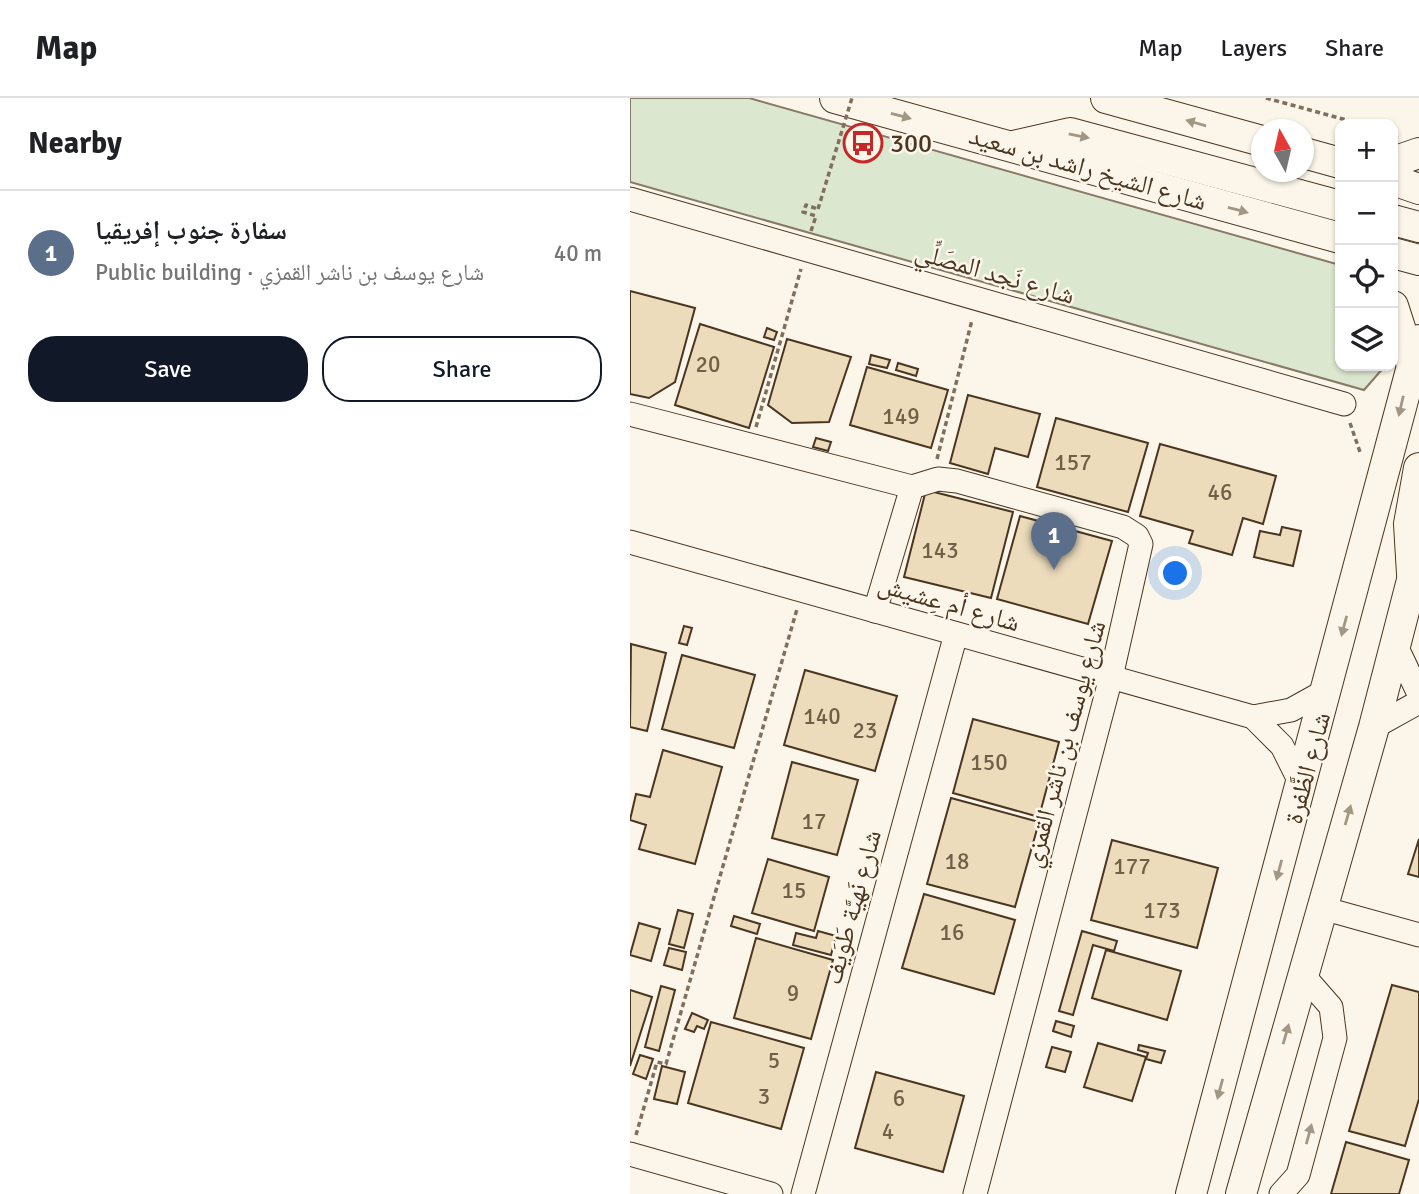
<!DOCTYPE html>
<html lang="en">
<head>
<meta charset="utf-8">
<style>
  :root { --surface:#fff; --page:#f6f6f6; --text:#202124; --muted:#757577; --line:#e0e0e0; --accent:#111827 }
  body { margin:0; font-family:Signika,"Noto Naskh Arabic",sans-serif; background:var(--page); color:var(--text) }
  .controls { position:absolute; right:21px; top:21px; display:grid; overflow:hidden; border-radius:14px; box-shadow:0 2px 5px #0004 }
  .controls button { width:63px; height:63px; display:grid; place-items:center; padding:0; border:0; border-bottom:2px solid var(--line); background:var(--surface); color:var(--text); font:35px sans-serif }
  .compass { position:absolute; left:621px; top:21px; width:63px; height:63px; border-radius:50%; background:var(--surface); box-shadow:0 2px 5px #0004; rotate:352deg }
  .you { position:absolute; left:546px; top:476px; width:24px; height:24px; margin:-18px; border:5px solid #fff; border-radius:50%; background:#1a73e8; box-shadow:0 0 0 10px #1a73e833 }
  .badge { display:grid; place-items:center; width:46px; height:46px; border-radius:50%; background:var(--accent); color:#fff; font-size:23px; font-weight:700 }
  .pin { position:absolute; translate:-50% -58px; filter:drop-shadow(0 2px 4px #0008) }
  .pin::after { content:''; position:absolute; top:37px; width:24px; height:21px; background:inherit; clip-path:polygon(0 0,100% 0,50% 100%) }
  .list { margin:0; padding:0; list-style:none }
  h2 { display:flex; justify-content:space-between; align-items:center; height:91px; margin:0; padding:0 28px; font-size:30px }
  h2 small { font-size:23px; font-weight:400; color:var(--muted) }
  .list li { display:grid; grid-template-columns:46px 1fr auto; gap:21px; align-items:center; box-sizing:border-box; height:126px; padding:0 28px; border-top:2px solid var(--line) }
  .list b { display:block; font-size:26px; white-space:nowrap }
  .list p { margin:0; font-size:23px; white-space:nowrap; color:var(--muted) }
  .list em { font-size:23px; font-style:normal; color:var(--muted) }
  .actions { display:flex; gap:14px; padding:21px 28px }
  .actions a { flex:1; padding:16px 0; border:2px solid var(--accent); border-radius:28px; text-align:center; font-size:24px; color:var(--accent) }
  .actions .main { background:var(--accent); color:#fff }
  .icon { flex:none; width:38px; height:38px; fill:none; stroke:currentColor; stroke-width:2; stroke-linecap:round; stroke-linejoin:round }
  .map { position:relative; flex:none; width:789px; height:1096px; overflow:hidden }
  header { display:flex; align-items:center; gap:42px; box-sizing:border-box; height:98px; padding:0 35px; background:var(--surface); border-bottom:2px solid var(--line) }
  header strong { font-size:33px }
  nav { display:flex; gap:38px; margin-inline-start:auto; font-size:24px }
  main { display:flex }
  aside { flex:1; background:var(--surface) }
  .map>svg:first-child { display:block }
  .green { fill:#dce7d0; stroke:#887966; stroke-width:2 }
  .building { fill:#ecdcbc; stroke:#4a3520; stroke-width:2 }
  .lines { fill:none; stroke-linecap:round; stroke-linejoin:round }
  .minor-casing { stroke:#4a3520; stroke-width:25 }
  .major-casing { stroke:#4a3520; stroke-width:32 }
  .path { stroke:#7f6f5c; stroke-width:3.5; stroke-dasharray:5 3.5; stroke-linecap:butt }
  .minor { stroke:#fbf6e9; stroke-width:23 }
  .major { stroke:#fbf6e9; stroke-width:30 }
  .path-bridge { stroke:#7f6f5c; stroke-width:3.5; stroke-dasharray:5 3.5; stroke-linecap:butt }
  .oneway { fill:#a29684 }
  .labels { text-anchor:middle; stroke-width:5; stroke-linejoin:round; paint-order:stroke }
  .number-label { font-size:23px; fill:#725f47 }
  .poi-label { font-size:26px; fill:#4a3520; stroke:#fbf6e9; text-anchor:start }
  .street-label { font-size:26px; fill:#4a3520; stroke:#fbf6e9 }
</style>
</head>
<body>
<header>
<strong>Map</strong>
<nav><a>Map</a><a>Layers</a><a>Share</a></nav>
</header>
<main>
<aside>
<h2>Nearby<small></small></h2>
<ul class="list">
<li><span class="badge" style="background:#5c6f8a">1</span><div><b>سفارة جنوب إفريقيا</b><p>Public building · شارع يوسف بن ناشر القمزي</p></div><em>40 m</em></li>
</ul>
<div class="actions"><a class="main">Save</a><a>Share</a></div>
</aside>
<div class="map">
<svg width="789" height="1096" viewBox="0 0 789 1096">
  <rect width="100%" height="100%" fill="#fbf6e9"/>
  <path class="green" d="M0 0H119L710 167V268H755L734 292 0 84Z"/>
  <g class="building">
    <path d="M0 193 65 210 45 284 19 300 0 296Z"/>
    <path d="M70 226 144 249 119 330 45 307Z"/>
    <path d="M137 230 147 234 144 242 134 239Z"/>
    <path d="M157 241 221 259 199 324 162 325 138 307Z"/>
    <path d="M241 257 260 262 257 270 239 266Z"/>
    <path d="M268 265 288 271 286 278 266 272Z"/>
    <path d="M237 269 318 292 301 350 220 327Z"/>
    <path d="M338 297 410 316 398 359 365 350 358 376 320 365Z"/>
    <path d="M426 320 518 345 498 414 407 389Z"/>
    <path d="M186 340 201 344 198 353 183 349Z"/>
    <path d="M530 346 646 378 633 426 613 420 602 457 559 445 563 433 510 418Z"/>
    <path d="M296 392 383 414 361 500 274 479Z"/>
    <path d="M390 418 482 443 458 526 367 501Z"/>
    <path d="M652 429 671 433 663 468 624 459 630 433 650 437Z"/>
    <path d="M54 528 62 530 57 547 49 545Z"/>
    <path d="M1 546 36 555 17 633 0 629Z"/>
    <path d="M52 557 125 577 104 650 32 631Z"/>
    <path d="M175 572 267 598 245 673 154 647Z"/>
    <path d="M343 621 429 644 409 719 323 695Z"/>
    <path d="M33 652 92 669 65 766 9 751 16 727 0 722 6 696 20 699Z"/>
    <path d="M162 664 228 682 207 757 142 740Z"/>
    <path d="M321 700 409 724 385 809 297 786Z"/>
    <path d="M789 741V779L778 776Z"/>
    <path d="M482 742 588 770 567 850 461 822Z"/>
    <path d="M138 761 199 779 184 833 122 815Z"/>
    <path d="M294 796 385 822 364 896 272 870Z"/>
    <path d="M48 812 63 816 54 850 39 846Z"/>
    <path d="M104 818 130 826 127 836 101 828Z"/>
    <path d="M9 825 30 831 21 863 0 857Z"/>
    <path d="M188 833 206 838 201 857 163 847 166 835 186 840Z"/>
    <path d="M452 833 487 843 484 853 463 847 443 917 429 913Z"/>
    <path d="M126 840 203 862 181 941 104 920Z"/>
    <path d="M39 850 56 854 52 872 34 867Z"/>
    <path d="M476 852 551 873 537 922 462 900Z"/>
    <path d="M762 887 789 894V1001L775 1048 719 1033Z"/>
    <path d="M31 888 45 892 29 953 15 949Z"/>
    <path d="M0 892 22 899 0 968Z"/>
    <path d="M62 915 78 922 74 931 67 928 64 934 55 931Z"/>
    <path d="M426 923 444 928 441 939 423 933Z"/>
    <path d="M81 924 174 950 151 1031 58 1005Z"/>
    <path d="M468 945 516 959 502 1003 454 989Z"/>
    <path d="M509 947 535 953 531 965 516 961 518 955 508 952Z"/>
    <path d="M422 949 441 954 435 974 416 969Z"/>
    <path d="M10 957 23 961 16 981 3 976Z"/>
    <path d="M32 968 55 974 47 1006 24 1001Z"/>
    <path d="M246 974 334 998 313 1074 225 1050Z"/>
    <path d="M716 1044 779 1062 769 1096H701Z"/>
  </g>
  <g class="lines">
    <defs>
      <g id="minor">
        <path d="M0 101 714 306"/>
        <path d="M0 316 282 389"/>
        <path d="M0 444 623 619 661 612 697 592"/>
        <path d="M245 513 282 389 308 381 327 383 493 429 507 438 511 446 481 579 345 1096"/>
        <path d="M765 546 789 596"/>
        <path d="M623 619 652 648 672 688"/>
        <path d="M744 629 789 604"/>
        <path d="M692 810 789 837"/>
        <path d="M0 1056 141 1096"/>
        <path d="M173 1096 326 536"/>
        <path d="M651 1096 668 1077 705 940 701 909 673 877"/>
      </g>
      <g id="major">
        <path d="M205 0 710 140"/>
        <path d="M476 0 632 43"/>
        <path d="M383 48 440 35 710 108"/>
        <path d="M674 55 710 65"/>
        <path d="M763 64 789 55"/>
        <path d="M763 82 789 91"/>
        <path d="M763 122 789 129"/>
        <path d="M763 155 789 162"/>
        <path d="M763 208 782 267"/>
        <path d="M782 476 779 426 789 370"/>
        <path d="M561 1096 789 242"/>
        <path d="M611 1096 744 629 789 455"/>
      </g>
    </defs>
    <use href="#minor" class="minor-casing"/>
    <use href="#major" class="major-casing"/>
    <g class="path">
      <path d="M636 0 731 26"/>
      <path d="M181 133 186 118 173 114 176 107 188 111"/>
      <path d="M720 325 731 357"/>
      <path d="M126 329 171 171"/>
      <path d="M307 361 342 222"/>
      <path d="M6 1037 27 964 36 966 167 511"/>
    </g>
    <use href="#minor" class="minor"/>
    <use href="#major" class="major"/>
    <path class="path-bridge" d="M188 111 222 0"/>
  </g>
  <defs><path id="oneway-solid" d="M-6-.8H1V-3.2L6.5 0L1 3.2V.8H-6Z" transform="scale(1.75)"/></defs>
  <g class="oneway">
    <use href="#oneway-solid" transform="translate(271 18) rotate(15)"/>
    <use href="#oneway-solid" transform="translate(566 25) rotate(-164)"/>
    <use href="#oneway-solid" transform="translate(449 38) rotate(12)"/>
    <use href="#oneway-solid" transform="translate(608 112) rotate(15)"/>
    <use href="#oneway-solid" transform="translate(771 308) rotate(103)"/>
    <use href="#oneway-solid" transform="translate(714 528) rotate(105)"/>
    <use href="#oneway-solid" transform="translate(718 717) rotate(-74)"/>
    <use href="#oneway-solid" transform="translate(649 772) rotate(105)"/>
    <use href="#oneway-solid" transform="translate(656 936) rotate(-74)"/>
    <use href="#oneway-solid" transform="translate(590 991) rotate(105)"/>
    <use href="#oneway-solid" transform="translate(679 1036) rotate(-75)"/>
  </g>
  <defs>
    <symbol id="bus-ring" viewBox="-11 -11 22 22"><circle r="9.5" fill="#fbf6e9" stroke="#c62828" stroke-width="1.5"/><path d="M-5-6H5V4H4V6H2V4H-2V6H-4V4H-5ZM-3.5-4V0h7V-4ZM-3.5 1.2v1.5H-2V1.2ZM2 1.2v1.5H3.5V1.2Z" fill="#c62828"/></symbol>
  </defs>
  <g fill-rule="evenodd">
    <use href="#bus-ring" x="211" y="23" width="44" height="44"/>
  </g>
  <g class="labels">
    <g class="number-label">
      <text x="78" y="274">20</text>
      <text x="271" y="326">149</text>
      <text x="443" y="372">157</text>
      <text x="590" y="402">46</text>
      <text x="310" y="460">143</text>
      <text x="192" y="626">140</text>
      <text x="235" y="640">23</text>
      <text x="359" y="672">150</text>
      <text x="184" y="731">17</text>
      <text x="327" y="771">18</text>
      <text x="502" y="776">177</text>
      <text x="164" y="800">15</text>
      <text x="532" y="820">173</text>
      <text x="322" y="842">16</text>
      <text x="163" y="903">9</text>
      <text x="144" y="970">5</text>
      <text x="134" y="1006">3</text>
      <text x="269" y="1008">6</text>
      <text x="258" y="1041">4</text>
    </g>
    <g class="poi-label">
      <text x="260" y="54">300</text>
    </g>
    <g class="street-label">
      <text transform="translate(458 70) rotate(16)" y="9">شارع الشيخ راشد بن سعيد</text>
      <text transform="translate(365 175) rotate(16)" y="9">شارع نَجد المصَلِّي</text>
      <text transform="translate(319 505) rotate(16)" y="9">شارع أم عِشيش</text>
      <text transform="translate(434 646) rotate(-75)" y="9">شارع يوسف بن ناشر القمزي</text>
      <text transform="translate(677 670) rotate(-75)" y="9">شارع الظَّفرة</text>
      <text transform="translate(222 809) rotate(-75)" y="9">شارع نَهيَّة طَوَيف</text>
    </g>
  </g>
</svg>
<div class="controls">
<button>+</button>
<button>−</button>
<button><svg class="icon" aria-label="locate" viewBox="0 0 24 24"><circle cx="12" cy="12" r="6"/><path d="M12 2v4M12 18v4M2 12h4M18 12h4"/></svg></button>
<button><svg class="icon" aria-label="layers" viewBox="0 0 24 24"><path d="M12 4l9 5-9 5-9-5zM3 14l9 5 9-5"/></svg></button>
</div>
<svg class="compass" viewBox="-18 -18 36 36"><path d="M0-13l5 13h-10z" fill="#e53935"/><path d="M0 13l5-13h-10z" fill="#757577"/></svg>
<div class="you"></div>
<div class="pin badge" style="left:424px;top:472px;background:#5c6f8a">1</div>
</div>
</main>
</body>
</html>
